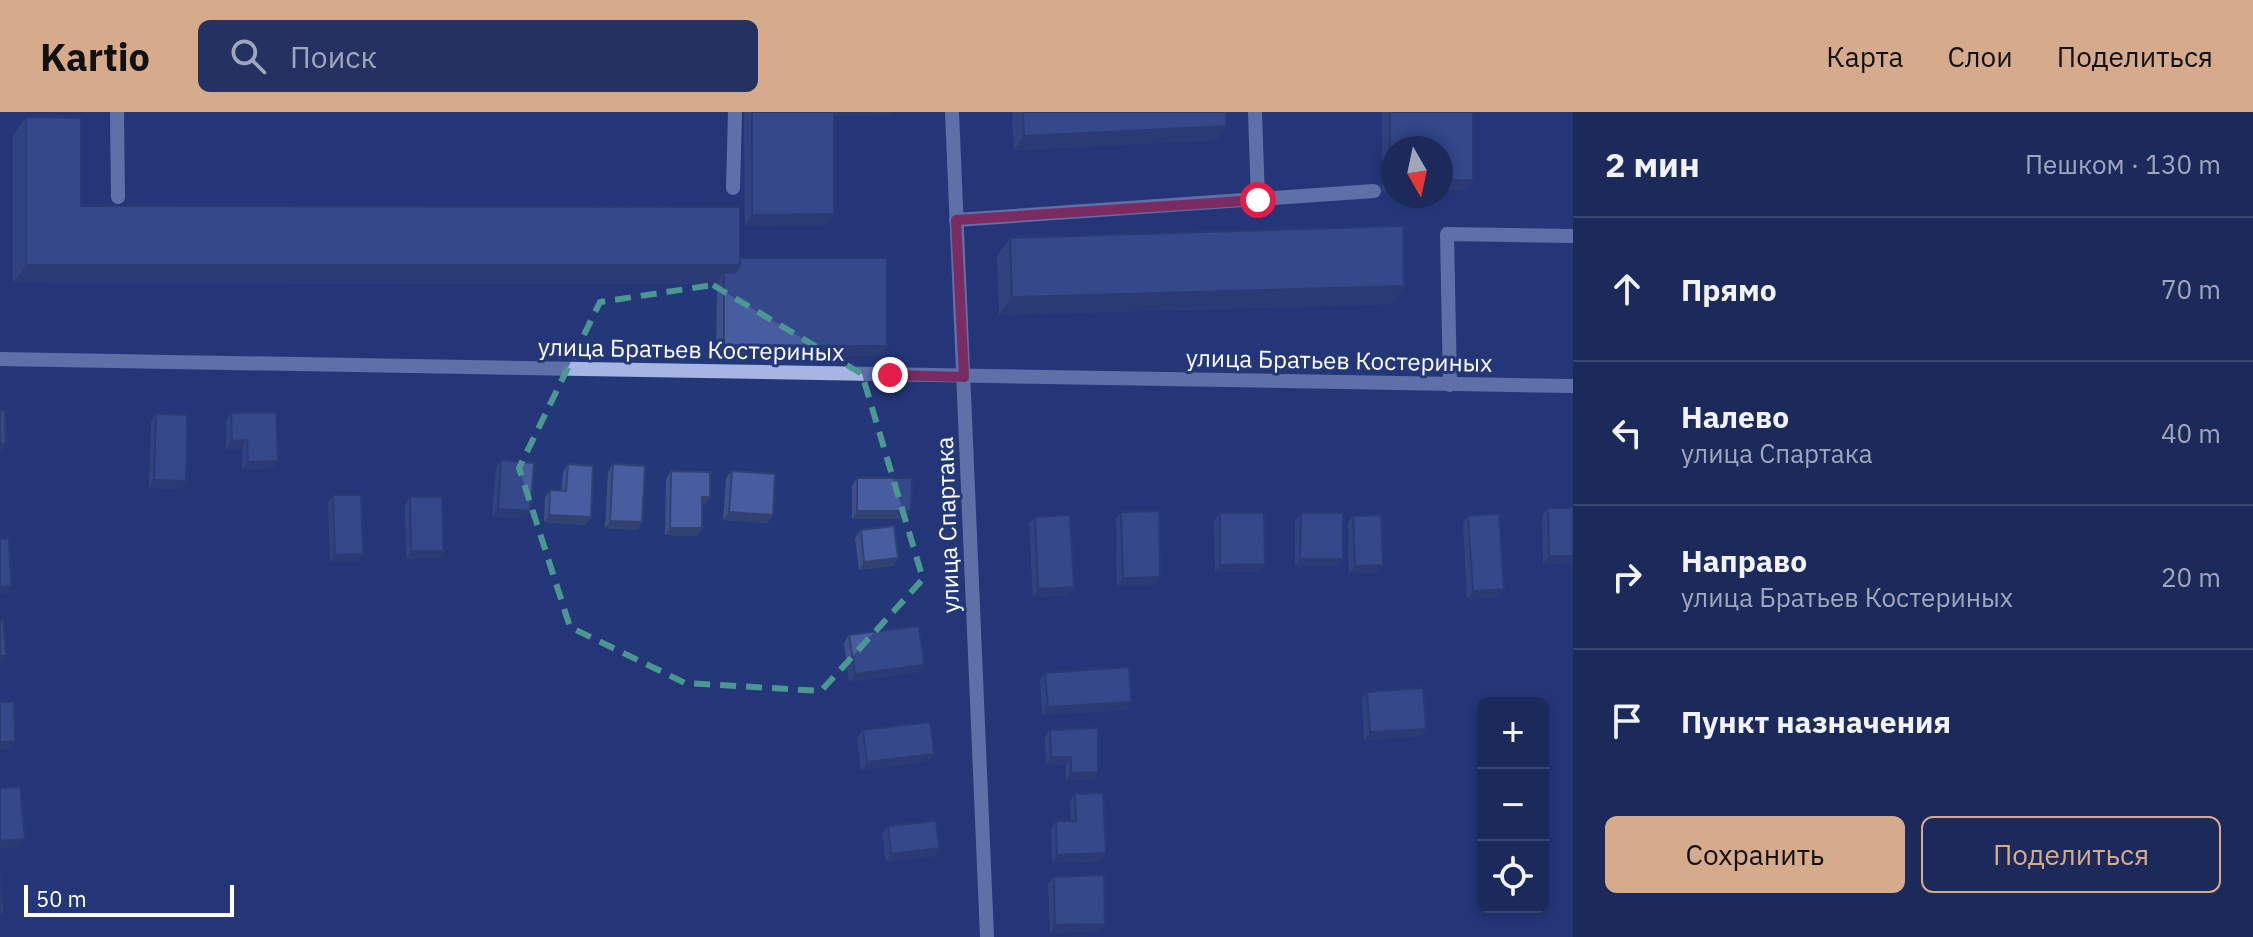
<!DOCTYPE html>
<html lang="ru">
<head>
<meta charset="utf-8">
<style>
  :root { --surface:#1b295b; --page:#243161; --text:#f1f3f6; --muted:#a0a6bb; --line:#394571; --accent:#d6ab8b }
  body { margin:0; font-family:"IBM Plex Sans",sans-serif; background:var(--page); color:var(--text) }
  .controls { position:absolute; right:24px; bottom:24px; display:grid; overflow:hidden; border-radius:12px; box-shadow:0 4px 12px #0003 }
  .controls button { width:72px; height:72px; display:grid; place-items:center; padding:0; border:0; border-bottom:2px solid var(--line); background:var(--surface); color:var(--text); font:40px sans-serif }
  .compass { position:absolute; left:1381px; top:24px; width:72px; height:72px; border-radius:50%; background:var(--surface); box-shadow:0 4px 12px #0003; rotate:171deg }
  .scale { position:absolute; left:24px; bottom:20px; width:210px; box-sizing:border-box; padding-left:8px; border:4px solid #fff; border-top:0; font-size:22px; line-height:28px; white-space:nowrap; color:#fff; -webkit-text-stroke:6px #243779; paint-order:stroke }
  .stop { position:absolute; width:24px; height:24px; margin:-18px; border:6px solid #e11d48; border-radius:50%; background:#fff }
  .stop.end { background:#e11d48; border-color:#fff; box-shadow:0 2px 8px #0008 }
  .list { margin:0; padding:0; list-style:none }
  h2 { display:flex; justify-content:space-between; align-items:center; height:104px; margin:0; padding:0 32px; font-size:34px }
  h2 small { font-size:26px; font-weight:400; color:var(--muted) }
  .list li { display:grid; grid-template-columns:52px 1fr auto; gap:24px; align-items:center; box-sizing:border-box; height:144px; padding:0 32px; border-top:2px solid var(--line) }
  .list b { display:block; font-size:30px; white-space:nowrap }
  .list p { margin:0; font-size:26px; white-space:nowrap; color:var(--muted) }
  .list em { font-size:26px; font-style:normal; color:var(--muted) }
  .actions { display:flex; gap:16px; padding:24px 32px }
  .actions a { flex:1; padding:18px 0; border:2px solid var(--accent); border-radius:12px; text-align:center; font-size:28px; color:var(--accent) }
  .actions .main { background:var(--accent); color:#111 }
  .icon { flex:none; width:44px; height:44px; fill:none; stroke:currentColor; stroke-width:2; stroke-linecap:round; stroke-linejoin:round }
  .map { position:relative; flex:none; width:1573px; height:825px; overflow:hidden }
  header { display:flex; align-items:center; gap:48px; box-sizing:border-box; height:112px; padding:0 40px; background:var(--accent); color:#111 }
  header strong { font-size:38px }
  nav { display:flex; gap:44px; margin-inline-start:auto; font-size:28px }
  .search { width:560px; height:72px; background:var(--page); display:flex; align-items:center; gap:20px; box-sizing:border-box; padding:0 28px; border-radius:12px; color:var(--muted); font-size:30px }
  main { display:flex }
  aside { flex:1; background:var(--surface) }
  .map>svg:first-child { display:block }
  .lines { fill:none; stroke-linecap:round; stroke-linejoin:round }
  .minor { stroke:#a6b5e4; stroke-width:14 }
  .wall { fill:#3e508a }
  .shaded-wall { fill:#324170 }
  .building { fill:#485da0; stroke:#324170; stroke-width:2 }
  .route { stroke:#e11d48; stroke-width:10 }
  .marked { fill:none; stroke:#4b9892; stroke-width:6; stroke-dasharray:16 10; stroke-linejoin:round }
  .labels { text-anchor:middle; stroke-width:6; stroke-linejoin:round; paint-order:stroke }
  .street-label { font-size:24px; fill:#fff; stroke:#243779 }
</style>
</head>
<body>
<header>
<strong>Kartio</strong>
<div class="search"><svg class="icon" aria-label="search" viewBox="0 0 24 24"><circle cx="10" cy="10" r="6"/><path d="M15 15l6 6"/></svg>Поиск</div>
<nav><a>Карта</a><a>Слои</a><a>Поделиться</a></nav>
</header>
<main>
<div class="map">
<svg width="1573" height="825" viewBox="0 0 1573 825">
  <rect width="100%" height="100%" fill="#243779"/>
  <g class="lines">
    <g class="minor">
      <path d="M117 0 118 85"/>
      <path d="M952 0 987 825"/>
      <path d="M1255 0 1258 88"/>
      <path d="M733 76 735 0"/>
      <path d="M956 108 1374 79"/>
      <path d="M0 247 1573 274"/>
      <path d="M1450 273 1447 122 1573 124"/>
    </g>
  </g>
  <g class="wall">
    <path d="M744 0H891L889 3 834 4V102L826 113 745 114Z"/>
    <path d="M1012 0H1226L1217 28 1014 38Z"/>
    <path d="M1382 0H1473V68L1466 79H1441V36H1393V80H1382Z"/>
    <path d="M26 5 81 94 740 146 887 234 880 244H716L717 172 13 171V24Z"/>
    <path d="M1010 126 1404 174 1391 192 999 203 997 144Z"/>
    <path d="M231 301 272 356 242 357V336L226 337V309Z"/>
    <path d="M156 302 186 369 180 377 149 376 151 310Z"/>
    <path d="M501 348 530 399 525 407 492 404 496 356Z"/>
    <path d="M568 352 591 405 585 413 544 410 545 386 550 378 561 379 563 360Z"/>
    <path d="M613 352 642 410 637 418 605 416 608 360Z"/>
    <path d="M671 359 710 385 705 393 702 392V416L696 424 665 423 666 367Z"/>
    <path d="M732 359 773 403 767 411 723 408 726 366Z"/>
    <path d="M857 366 911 399 906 407H852V374Z"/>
    <path d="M333 383 363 442 357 450H330L328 391Z"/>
    <path d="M410 385 443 439 438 447H406L405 393Z"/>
    <path d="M1548 396H1573V449L1571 451 1543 452 1542 404Z"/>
    <path d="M1121 400 1155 473 1117 474 1116 407Z"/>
    <path d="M1220 401 1259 460H1215L1214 409Z"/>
    <path d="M1301 401 1343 447 1337 454H1295V409Z"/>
    <path d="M1353 404 1383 453 1377 461H1349L1348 411Z"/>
    <path d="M1468 404 1504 477 1498 485 1467 487 1463 411Z"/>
    <path d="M1035 405 1069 483 1033 485 1029 412Z"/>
    <path d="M861 418 893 454 859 458 855 426Z"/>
    <path d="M849 523 924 553 918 560 849 570 844 531Z"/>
    <path d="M1045 561 1131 590 1126 598 1042 603 1040 568Z"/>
    <path d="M1367 580 1426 617 1420 624 1364 628 1362 587Z"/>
    <path d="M863 618 934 642 929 649 861 658 857 626Z"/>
    <path d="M1050 618 1098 660 1093 668H1066L1065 653H1046L1045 625Z"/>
    <path d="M1075 682 1106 741 1100 749 1052 751 1051 717 1056 709H1071L1070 690Z"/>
    <path d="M888 714 939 736 934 744 886 750 882 722Z"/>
    <path d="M1054 765 1100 819 1050 821 1048 772Z"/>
  </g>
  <g class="shaded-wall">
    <path d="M809 0H891L889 3 807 4Z"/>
    <path d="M1226 14 1217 28 1014 38 1024 24Z"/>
    <path d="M1441 68H1473L1466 79H1441Z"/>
    <path d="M1390 69H1393V80H1382Z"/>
    <path d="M834 102 826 113 745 114 752 103Z"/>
    <path d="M26 153H740L727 172 724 160 717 172 13 171Z"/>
    <path d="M1404 174 1391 192 999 203 1012 185Z"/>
    <path d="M724 233 887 234 880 244H716Z"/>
    <path d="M247 328 242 336 226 337 232 329Z"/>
    <path d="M0 332H6L1 340H0Z"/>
    <path d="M278 349 272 356 242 357 248 350Z"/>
    <path d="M154 368 186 369 180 377 149 376Z"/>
    <path d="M702 385H710L705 393 697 392Z"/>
    <path d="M498 397 530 399 525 407 492 404Z"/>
    <path d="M857 399H911L906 407H852Z"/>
    <path d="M729 400 773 403 767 411 723 408Z"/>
    <path d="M549 403 591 405 585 413 544 410Z"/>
    <path d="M610 409 642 410 637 418 605 416Z"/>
    <path d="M670 416H702L696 424 665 423Z"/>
    <path d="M411 439H443L438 447H406Z"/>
    <path d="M363 442 357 450H330L335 443Z"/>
    <path d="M1549 444H1573V449L1571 451 1543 452Z"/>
    <path d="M898 446 893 454 859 458 864 450Z"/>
    <path d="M1300 447H1343L1337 454H1295Z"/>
    <path d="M1265 452 1259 460H1215L1220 453Z"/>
    <path d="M1383 453 1377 461H1349L1355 454Z"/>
    <path d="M1160 465 1155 473 1117 474 1123 466Z"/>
    <path d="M11 474 6 482H0V475Z"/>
    <path d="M1074 475 1069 483 1033 485 1038 477Z"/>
    <path d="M1504 477 1498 485 1467 487 1473 479Z"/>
    <path d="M0 544H6L0 551Z"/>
    <path d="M924 553 918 560 849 570 855 562Z"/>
    <path d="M1131 590 1126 598 1042 603 1048 595Z"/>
    <path d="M1426 617 1420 624 1364 628 1370 620Z"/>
    <path d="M15 629 10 637H0V630Z"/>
    <path d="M934 642 929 649 861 658 867 650Z"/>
    <path d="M1051 645H1071L1065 653H1046Z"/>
    <path d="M1098 660 1093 668H1066L1071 661Z"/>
    <path d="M25 727 19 735 0 736V729Z"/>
    <path d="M939 736 934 744 886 750 891 742Z"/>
    <path d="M1106 741 1100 749 1052 751 1057 743Z"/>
    <path d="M1105 812 1100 819 1050 821 1055 813Z"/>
  </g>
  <g class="building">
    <path d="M752 0H834V102L752 103Z"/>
    <path d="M1023 0H1226V14L1024 24Z"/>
    <path d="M1390 0H1473V68H1441V36H1393V69H1390Z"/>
    <path d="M26 5 81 6V94L740 95V153H26Z"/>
    <path d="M1403 114 1404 174 1012 185 1010 126Z"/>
    <path d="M740 146H887V234L724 233V160L735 161 740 153Z"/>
    <path d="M0 299H5L6 332H0Z"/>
    <path d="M276 300 278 349 248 350 247 328 232 329 231 301Z"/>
    <path d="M156 302 187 303 186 369 154 368Z"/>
    <path d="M501 348 534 351 530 399 498 397Z"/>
    <path d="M568 352 593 354 591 405 549 403 550 378 566 379Z"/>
    <path d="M613 352 645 354 642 410 610 409Z"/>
    <path d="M671 359 710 360V385H702V416H670Z"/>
    <path d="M732 359 775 362 773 403 729 400Z"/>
    <path d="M857 366H912L911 399H857Z"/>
    <path d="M333 383H361L363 442 335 443Z"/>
    <path d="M410 385H442L443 439H411Z"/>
    <path d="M1548 396H1573V444H1549Z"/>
    <path d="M1159 399 1160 465 1123 466 1121 400Z"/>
    <path d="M1220 401H1264L1265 452 1220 453Z"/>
    <path d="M1301 401H1343V447H1300Z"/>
    <path d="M1499 402 1504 477 1473 479 1468 404Z"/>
    <path d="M1070 403 1074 475 1038 477 1035 405Z"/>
    <path d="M1381 403 1383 453 1355 454 1353 404Z"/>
    <path d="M894 414 898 446 864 450 861 418Z"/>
    <path d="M9 426 11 474 0 475V427Z"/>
    <path d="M3 507 6 544H0V508Z"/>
    <path d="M919 514 924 553 855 562 849 523Z"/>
    <path d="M1129 555 1131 590 1048 595 1045 561Z"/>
    <path d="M1423 576 1426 617 1370 620 1367 580Z"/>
    <path d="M0 590H14L15 629 0 630Z"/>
    <path d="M930 610 934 642 867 650 863 618Z"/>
    <path d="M1098 616V660L1071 661V645H1051L1050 618Z"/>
    <path d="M20 675 25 727 0 729V676Z"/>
    <path d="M1103 681 1106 741 1057 743 1056 709H1076L1075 682Z"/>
    <path d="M936 709 939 736 891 742 888 714Z"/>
    <path d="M0 762 3 802H0Z"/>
    <path d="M1104 763 1105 812 1055 813 1054 765Z"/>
  </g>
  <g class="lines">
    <path class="route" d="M890 263 964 265 956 108 1258 88"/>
  </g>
  <path d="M0 0H1573V825H0ZM713 173 862 262 923 467 821 579 685 571 570 515 519 356 600 190Z" fill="#243779" fill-opacity=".55" fill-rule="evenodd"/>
  <path class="marked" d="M713 173 862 262 923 467 821 579 685 571 570 515 519 356 600 190Z"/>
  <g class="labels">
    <g class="street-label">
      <text transform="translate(691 238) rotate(1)" y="8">улица Братьев Костериных</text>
      <text transform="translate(1339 249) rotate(1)" y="8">улица Братьев Костериных</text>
      <text transform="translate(948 413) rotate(-92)" y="8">улица Спартака</text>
    </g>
  </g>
</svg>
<div class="controls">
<button>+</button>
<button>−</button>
<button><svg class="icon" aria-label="locate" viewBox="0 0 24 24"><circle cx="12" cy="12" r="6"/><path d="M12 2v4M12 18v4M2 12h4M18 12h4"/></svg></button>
</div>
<svg class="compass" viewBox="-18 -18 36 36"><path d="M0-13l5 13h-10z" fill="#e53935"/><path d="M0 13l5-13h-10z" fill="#a0a6bb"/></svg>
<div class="scale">50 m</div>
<div class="stop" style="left:1258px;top:88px"></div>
<div class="stop end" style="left:890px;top:263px"></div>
</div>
<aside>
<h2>2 мин<small>Пешком · 130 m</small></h2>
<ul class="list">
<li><svg class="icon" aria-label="ahead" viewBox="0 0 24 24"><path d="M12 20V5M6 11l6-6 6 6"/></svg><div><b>Прямо</b></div><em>70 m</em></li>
<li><svg class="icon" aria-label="left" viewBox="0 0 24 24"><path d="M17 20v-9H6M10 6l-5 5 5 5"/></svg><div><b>Налево</b><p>улица Спартака</p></div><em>40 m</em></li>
<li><svg class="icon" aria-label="right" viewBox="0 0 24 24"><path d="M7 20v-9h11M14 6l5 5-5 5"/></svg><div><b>Направо</b><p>улица Братьев Костериных</p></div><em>20 m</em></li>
<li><svg class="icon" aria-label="arrive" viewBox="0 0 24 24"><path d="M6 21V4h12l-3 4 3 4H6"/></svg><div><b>Пункт назначения</b></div></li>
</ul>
<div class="actions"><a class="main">Сохранить</a><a>Поделиться</a></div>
</aside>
</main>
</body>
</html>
